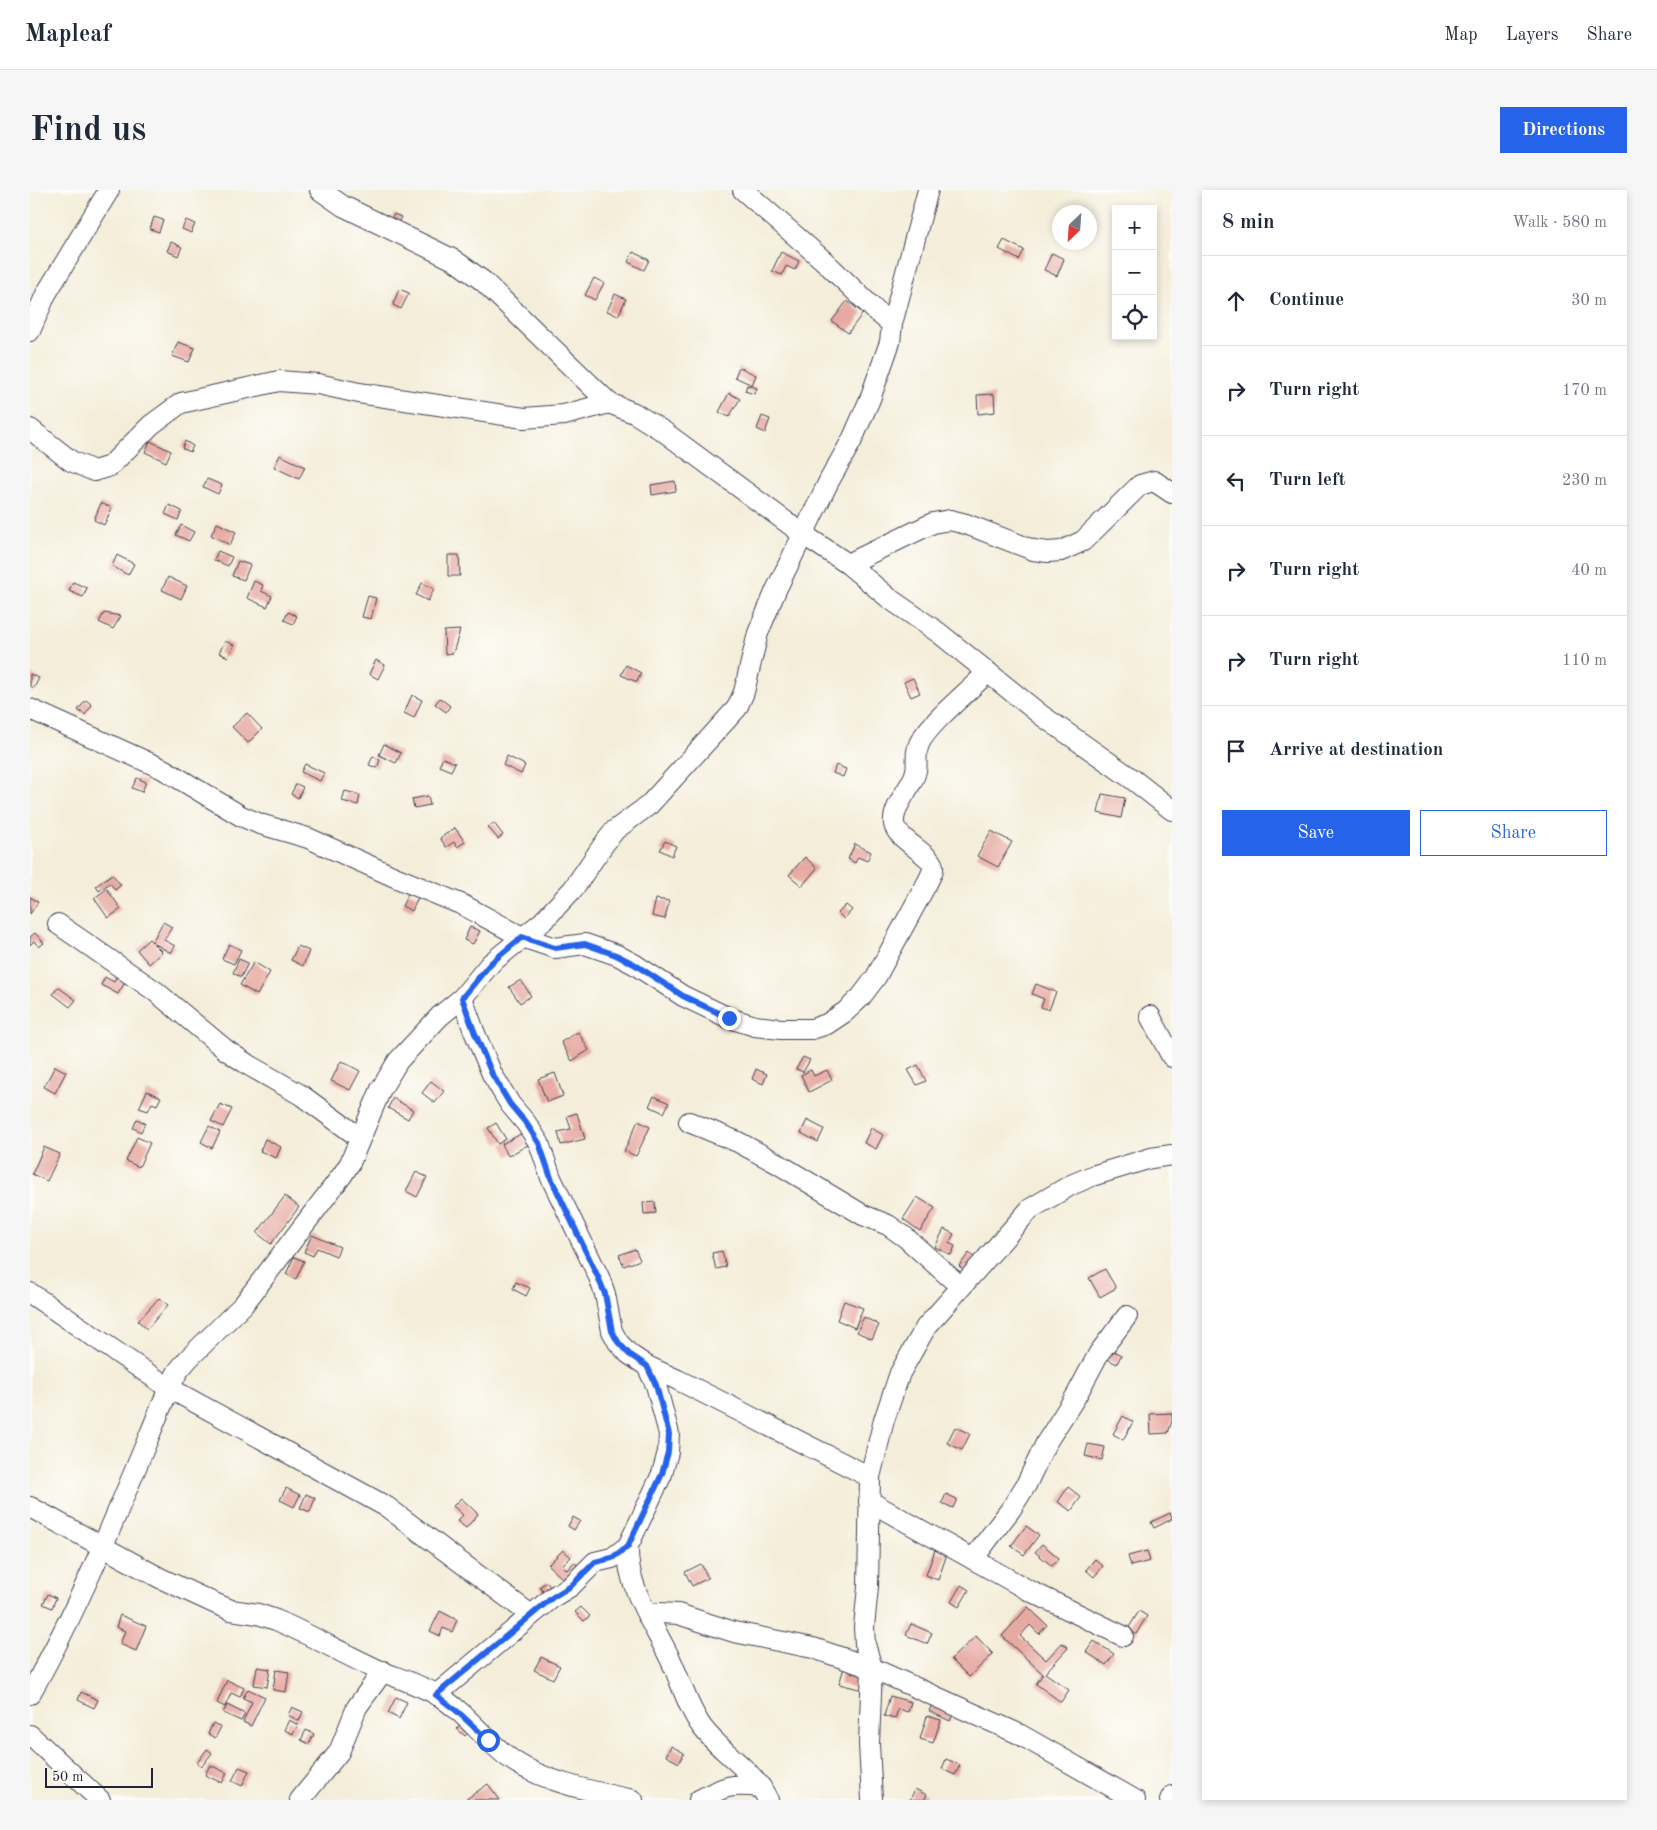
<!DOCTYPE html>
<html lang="en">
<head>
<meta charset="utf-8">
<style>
  :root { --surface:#fff; --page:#f6f6f7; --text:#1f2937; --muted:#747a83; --line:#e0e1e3; --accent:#2563eb }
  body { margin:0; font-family:"Old Standard TT",serif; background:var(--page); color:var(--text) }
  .controls { position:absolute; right:15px; top:15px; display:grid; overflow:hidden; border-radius:0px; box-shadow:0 2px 8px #0003 }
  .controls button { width:45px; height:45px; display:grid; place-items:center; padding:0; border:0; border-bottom:1px solid var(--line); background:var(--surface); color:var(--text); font:25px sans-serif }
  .compass { position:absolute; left:1022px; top:15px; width:45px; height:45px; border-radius:50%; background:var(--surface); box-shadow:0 2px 8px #0003; rotate:205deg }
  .scale { position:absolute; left:15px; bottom:12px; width:108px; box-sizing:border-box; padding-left:5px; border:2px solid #22223b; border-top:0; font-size:14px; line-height:18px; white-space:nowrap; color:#22223b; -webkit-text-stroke:4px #fdfcf7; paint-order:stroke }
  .stop { position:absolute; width:15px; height:15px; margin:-11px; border:4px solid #2563eb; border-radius:50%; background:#fff }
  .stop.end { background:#2563eb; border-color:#fff; box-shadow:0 1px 5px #0008 }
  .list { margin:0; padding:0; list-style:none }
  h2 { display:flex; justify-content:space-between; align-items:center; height:65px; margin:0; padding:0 20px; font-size:21px }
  h2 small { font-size:16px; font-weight:400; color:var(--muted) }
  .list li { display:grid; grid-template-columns:32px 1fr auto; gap:15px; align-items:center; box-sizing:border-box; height:90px; padding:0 20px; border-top:1px solid var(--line) }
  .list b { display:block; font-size:19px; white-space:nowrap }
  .list em { font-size:16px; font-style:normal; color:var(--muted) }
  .actions { display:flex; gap:10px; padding:15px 20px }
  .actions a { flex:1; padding:11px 0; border:1px solid var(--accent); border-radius:0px; text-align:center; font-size:18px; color:var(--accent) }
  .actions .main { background:var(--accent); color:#fff }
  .icon { flex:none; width:28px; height:28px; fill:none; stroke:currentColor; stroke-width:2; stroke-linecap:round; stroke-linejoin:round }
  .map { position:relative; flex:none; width:1142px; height:1610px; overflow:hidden; border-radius:0px }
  header { display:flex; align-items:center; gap:30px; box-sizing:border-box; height:70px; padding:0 25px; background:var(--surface); border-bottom:1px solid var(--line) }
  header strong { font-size:24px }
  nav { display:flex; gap:28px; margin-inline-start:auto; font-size:18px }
  .intro { display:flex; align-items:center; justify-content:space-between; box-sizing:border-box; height:120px; padding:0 30px }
  h1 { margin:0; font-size:35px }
  .button { padding:12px 22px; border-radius:0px; background:var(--accent); color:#fff; font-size:18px; font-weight:700 }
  main { display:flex; gap:30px; padding:0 30px }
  aside { flex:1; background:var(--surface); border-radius:0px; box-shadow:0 2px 8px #0003 }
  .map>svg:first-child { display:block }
  .building { fill:#e7aaa3 }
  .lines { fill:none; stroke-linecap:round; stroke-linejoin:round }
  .minor-casing { stroke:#424053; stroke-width:22 }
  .minor { stroke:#fff; stroke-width:20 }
  .route { stroke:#2563eb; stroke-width:6 }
</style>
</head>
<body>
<header>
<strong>Mapleaf</strong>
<nav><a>Map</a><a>Layers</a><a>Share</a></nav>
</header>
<div class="intro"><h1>Find us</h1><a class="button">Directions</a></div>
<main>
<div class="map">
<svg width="1142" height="1610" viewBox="0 0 1142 1610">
  <rect width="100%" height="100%" fill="#fdfcf7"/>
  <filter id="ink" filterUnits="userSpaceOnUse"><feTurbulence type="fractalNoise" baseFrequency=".02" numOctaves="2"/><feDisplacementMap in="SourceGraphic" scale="10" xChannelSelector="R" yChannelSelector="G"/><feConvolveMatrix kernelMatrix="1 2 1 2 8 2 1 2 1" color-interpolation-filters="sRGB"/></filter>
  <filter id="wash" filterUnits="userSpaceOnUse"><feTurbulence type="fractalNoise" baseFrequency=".0096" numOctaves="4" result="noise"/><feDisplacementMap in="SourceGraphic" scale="20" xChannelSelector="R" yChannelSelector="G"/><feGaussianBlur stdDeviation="1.12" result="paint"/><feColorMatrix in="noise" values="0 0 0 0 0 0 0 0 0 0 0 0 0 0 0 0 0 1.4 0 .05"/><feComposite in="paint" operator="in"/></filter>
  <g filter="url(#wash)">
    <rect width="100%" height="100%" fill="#f4edd9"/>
    <g id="blocks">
      <g class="building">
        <path d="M364 24 371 27 367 36 360 33Z"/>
        <path d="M124 27 133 30 129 42 120 39Z"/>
        <path d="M156 30 165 34 161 43 152 39Z"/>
        <path d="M974 50 994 60 989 70 969 59Z"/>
        <path d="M141 52 152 57 148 66 137 61Z"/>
        <path d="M603 62 619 70 614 80 598 72Z"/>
        <path d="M751 62 769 71 765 80 756 76 752 85 742 81Z"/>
        <path d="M1022 63 1034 69 1027 86 1014 80Z"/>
        <path d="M564 88 574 93 565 110 555 105Z"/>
        <path d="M369 99 379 103 371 119 363 115Z"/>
        <path d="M585 104 596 109 588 126 577 121Z"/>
        <path d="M817 111 833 123 818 143 802 131Z"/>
        <path d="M148 152 165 158 159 172 142 166Z"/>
        <path d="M709 177 726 185 722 195 705 187Z"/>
        <path d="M717 195 727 198 724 204 715 201Z"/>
        <path d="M699 203 710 209 699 227 689 222Z"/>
        <path d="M964 204 965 222 948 224 947 205Z"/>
        <path d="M732 226 740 229 735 243 727 239Z"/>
        <path d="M120 251 141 261 136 272 115 262Z"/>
        <path d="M155 251 163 256 160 262 152 258Z"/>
        <path d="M250 265 275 277 269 289 244 277Z"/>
        <path d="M177 289 192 295 188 304 173 297Z"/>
        <path d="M645 291 646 301 622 305 621 295Z"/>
        <path d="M71 313 82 318 74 335 64 330Z"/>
        <path d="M139 315 152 321 148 330 135 324Z"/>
        <path d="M187 333 206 342 200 355 181 345Z"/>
        <path d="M151 335 164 342 159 351 146 345Z"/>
        <path d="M188 361 202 367 198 376 184 370Z"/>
        <path d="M87 365 104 374 98 385 82 376Z"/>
        <path d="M418 365H429L430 386H418Z"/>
        <path d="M208 371 220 375 214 390 202 386Z"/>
        <path d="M138 387 157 396 151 409 132 400Z"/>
        <path d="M224 391 233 395 231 401 242 406 237 417 217 408Z"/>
        <path d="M43 392 57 398 53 407 39 401Z"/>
        <path d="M392 393 404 399 398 411 386 405Z"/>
        <path d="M338 406 346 408 341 429 332 427Z"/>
        <path d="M258 422 267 426 263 434 254 430Z"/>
        <path d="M74 423 91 426 83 439 69 432Z"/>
        <path d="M430 440 423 463 415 464 414 441Z"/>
        <path d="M195 451 204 455 198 467 189 463Z"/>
        <path d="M346 470 355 475 348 489 339 484Z"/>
        <path d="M596 475 611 483 607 492 591 485Z"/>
        <path d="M0 484 9 488 4 498 0 496Z"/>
        <path d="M883 488 890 503 881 507 874 492Z"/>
        <path d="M382 505 392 510 384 528 374 523Z"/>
        <path d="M410 508 420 516 416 522 405 514Z"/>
        <path d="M56 510 62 515 55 525 48 520Z"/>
        <path d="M217 523 232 539 218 553 202 537Z"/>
        <path d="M354 554 371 563 366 573 349 565Z"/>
        <path d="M343 566 350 570 347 578 339 575Z"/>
        <path d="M477 566 495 575 491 584 473 575Z"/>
        <path d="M413 568 425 573 421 581 409 576Z"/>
        <path d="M275 574 294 583 290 591 271 582Z"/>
        <path d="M806 575 816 579 813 587 803 583Z"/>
        <path d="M107 588 116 592 112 602 102 598Z"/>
        <path d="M266 594 273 597 268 608 261 604Z"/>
        <path d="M315 601 330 605 328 615 312 611Z"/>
        <path d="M1072 604 1095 608 1091 628 1068 623Z"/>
        <path d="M398 606 400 615 384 618 382 609Z"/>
        <path d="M464 633 473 645 468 649 458 637Z"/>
        <path d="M425 638 435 652 427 657 424 652 416 657 410 648Z"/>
        <path d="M961 641 982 652 968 677 947 666Z"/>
        <path d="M635 651 646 656 642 666 630 660Z"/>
        <path d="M825 654 841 662 837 671 828 667 825 673 818 669Z"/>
        <path d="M775 667 787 678 772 696 759 685Z"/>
        <path d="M82 684 91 695 85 700 80 693 69 701 66 696Z"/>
        <path d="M77 699 91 719 78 728 64 708Z"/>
        <path d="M379 702 388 707 382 721 372 716Z"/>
        <path d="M0 707 8 712 0 724Z"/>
        <path d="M626 709 639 711 635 729 622 726Z"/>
        <path d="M816 715 822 720 814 729 808 723Z"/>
        <path d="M133 732 142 737 134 750 145 756 141 763 123 753 132 762 119 774 107 760 119 749 122 752Z"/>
        <path d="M440 737 450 741 443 754 434 750Z"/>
        <path d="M5 743 14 753 9 757 4 751 0 755V747Z"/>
        <path d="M199 754 211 760 204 774 192 769Z"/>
        <path d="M268 756 279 761 273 776 261 770Z"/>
        <path d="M209 769 218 773 211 787 203 783Z"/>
        <path d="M224 772 240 782 227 805 210 795Z"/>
        <path d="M75 787 84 792 86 787 95 792 88 804 71 795Z"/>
        <path d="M491 790 501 806 490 813 479 797Z"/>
        <path d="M1006 794 1026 802 1019 820 1011 817 1014 809 1002 804Z"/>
        <path d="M28 797 46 810 40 817 23 804Z"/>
        <path d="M548 842 559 860 542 871 531 852Z"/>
        <path d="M773 867 780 870 773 882 766 879Z"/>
        <path d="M311 871 330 881 320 900 301 891Z"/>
        <path d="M888 875 896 891 887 895 878 880Z"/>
        <path d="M25 876 36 882 25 903 14 897Z"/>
        <path d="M726 879 737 884 733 894 722 889Z"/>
        <path d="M781 880 784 886 797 880 802 890 779 902 771 885Z"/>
        <path d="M525 883 533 906 517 912 508 889Z"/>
        <path d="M401 891 414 901 405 913 392 903Z"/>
        <path d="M117 901 131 907 127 915 122 913 118 921 109 918Z"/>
        <path d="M624 906 639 913 634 923 619 916Z"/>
        <path d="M363 908 383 920 378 929 358 918Z"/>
        <path d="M190 914 202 919 193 937 181 931Z"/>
        <path d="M547 923 555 949 531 955 528 942 541 939 537 926Z"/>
        <path d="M107 929 115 933 111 942 103 938Z"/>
        <path d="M777 930 794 939 788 952 771 943Z"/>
        <path d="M608 931 620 937 606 966 594 961Z"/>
        <path d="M466 933 476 949 468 954 458 938Z"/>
        <path d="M179 936 190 942 182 958 171 952Z"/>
        <path d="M841 938 853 945 846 959 834 953Z"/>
        <path d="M491 944 498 955 478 966 472 954Z"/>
        <path d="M107 947 120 953 109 977 96 971Z"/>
        <path d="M235 949 251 957 246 968 230 961Z"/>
        <path d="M14 957 30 964 17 991 2 984Z"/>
        <path d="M386 982 397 987 387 1007 376 1001Z"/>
        <path d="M255 1006 269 1017 241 1054 227 1043Z"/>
        <path d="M887 1007 905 1018 890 1041 873 1029Z"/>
        <path d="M625 1012 626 1023 614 1024 613 1013Z"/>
        <path d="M914 1039 924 1044 919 1053 925 1056 921 1065 905 1057Z"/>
        <path d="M282 1045 310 1057 306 1066 287 1058 283 1066 274 1062Z"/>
        <path d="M605 1059 610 1070 594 1076 589 1065Z"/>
        <path d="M692 1061 696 1077 686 1079 682 1063Z"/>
        <path d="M939 1063 946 1069 936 1082 929 1076Z"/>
        <path d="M264 1067 274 1071 266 1089 256 1084Z"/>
        <path d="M1075 1079 1086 1098 1070 1107 1059 1088Z"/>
        <path d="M486 1092 500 1098 496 1106 483 1099Z"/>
        <path d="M129 1108 138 1115 117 1139 108 1131Z"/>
        <path d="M814 1111 833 1118 825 1138 807 1130Z"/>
        <path d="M834 1127 849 1135 842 1149 827 1142Z"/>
        <path d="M1076 1157 1091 1165 1087 1174 1071 1166Z"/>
        <path d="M1142 1223V1231L1138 1243 1121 1244 1120 1224Z"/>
        <path d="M1093 1226 1103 1232 1093 1250 1083 1244Z"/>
        <path d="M925 1237 940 1244 932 1260 917 1253Z"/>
        <path d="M1058 1254 1075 1257 1072 1270 1055 1266Z"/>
        <path d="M1038 1297 1051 1307 1041 1321 1028 1312Z"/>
        <path d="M256 1298 270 1305 264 1317 250 1310Z"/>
        <path d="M276 1304 285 1308 280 1322 270 1318Z"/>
        <path d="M916 1304 927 1309 923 1318 912 1313Z"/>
        <path d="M431 1308 448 1324 436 1338 427 1331 433 1325 423 1316Z"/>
        <path d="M1140 1323 1142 1329 1124 1338 1121 1332Z"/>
        <path d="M543 1327 550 1331 544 1340 538 1336Z"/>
        <path d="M996 1336 1009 1345 994 1365 981 1356Z"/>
        <path d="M1012 1354 1029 1368 1022 1376 1005 1362Z"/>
        <path d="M533 1360 541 1367 532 1375 537 1380 544 1372 551 1380 537 1393 518 1375Z"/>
        <path d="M905 1360 917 1364 908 1390 896 1385Z"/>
        <path d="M1117 1361 1120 1371 1101 1376 1098 1366Z"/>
        <path d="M1065 1369 1073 1376 1064 1387 1056 1380Z"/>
        <path d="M671 1374 678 1388 662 1396 655 1382Z"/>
        <path d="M517 1392 523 1404 516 1407 510 1396Z"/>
        <path d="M931 1395 939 1400 929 1417 921 1412Z"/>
        <path d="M18 1404 26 1408 22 1418 13 1414Z"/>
        <path d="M551 1417 560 1426 554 1431 545 1422Z"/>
        <path d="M998 1417 1017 1435 1009 1444 1000 1435 990 1446 1016 1470 1032 1453 1038 1458 1015 1483 1039 1500 1031 1512 1006 1494 1013 1484 972 1446Z"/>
        <path d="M410 1421 427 1430 422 1442 413 1438 410 1446 400 1441Z"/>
        <path d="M1109 1421 1117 1426 1106 1444 1098 1439Z"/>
        <path d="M90 1425 116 1436 106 1461 90 1454 95 1441 86 1437Z"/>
        <path d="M881 1434 902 1443 897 1454 876 1445Z"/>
        <path d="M946 1446 963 1464 939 1487 921 1469Z"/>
        <path d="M1064 1451 1084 1464 1076 1475 1056 1462Z"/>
        <path d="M511 1467 530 1476 523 1489 504 1480Z"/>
        <path d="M227 1477 240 1479 237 1497 224 1495Z"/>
        <path d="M814 1478 838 1485 833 1500 809 1494Z"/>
        <path d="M246 1480 259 1482 256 1502 243 1500Z"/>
        <path d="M197 1490 214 1498 210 1507 201 1503 195 1517 187 1513Z"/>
        <path d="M218 1499 235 1507 221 1536 213 1532 222 1512 213 1508Z"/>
        <path d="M51 1502 68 1510 64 1518 48 1510Z"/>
        <path d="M860 1506 881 1512 878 1522 868 1519 865 1529 854 1526Z"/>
        <path d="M366 1507 377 1512 369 1529 358 1523Z"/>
        <path d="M904 1510 925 1520 920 1531 899 1521Z"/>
        <path d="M197 1515 215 1524 211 1531 193 1523Z"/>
        <path d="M262 1517 273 1522 269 1531 258 1525Z"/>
        <path d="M897 1526 911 1530 903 1553 890 1549Z"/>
        <path d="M259 1530 268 1535 263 1544 254 1540Z"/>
        <path d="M434 1532 441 1539 435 1546 427 1539Z"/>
        <path d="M183 1533 191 1537 185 1548 178 1544Z"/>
        <path d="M276 1540 284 1544 279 1554 271 1550Z"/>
        <path d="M641 1556 654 1563 649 1573 636 1566Z"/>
        <path d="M177 1559 182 1563 172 1576 167 1573Z"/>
        <path d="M916 1569 930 1575 925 1585 912 1579Z"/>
        <path d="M180 1575 197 1583 192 1593 175 1585Z"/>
        <path d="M209 1577 219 1581 212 1596 202 1591Z"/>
        <path d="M458 1594 470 1610H435Z"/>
        <path d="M885 1599 897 1605 894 1610H880Z"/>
      </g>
    </g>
  </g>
  <g filter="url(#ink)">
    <use href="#blocks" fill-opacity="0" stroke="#424053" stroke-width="1"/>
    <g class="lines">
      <defs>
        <g id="minor">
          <path d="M290 0 313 16 424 70 453 91 579 213 604 223 633 241 774 345 818 374 860 409 909 443 1011 525 1101 588 1142 620"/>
          <path d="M713 0 793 70 847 122 862 134"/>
          <path d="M0 141 16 104 79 0"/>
          <path d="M0 239 41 271 64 281 80 276 121 235 151 213 249 191 288 194 329 203 494 228 534 225 579 213"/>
          <path d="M818 374 903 333 920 330 936 334 1003 360 1018 362 1031 361 1053 351 1110 295 1124 291 1142 303"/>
          <path d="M0 519 133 579 211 626 230 634 278 648 367 688 433 715 492 747 525 758 555 754 587 765 604 774 653 806 699 828 725 836 751 839H782L797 834 815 822 831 807 846 787 897 693C899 689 902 684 903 679 906 666 867 651 864 634 862 620 876 603 882 591 891 575 883 568 889 554 898 534 941 499 958 482"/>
          <path d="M28 734 125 801 196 860 220 876 271 905 330 948"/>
          <path d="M432 808 444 841 462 884 480 914 496 933 509 953 521 988 569 1087 575 1104 582 1141 588 1152 599 1164 617 1176 626 1195 639 1244 638 1262 632 1284 598 1356C596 1399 626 1437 643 1475 652 1496 659 1519 672 1537 692 1564 723 1579 738 1610"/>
          <path d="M1120 826 1142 867"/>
          <path d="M659 932 708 952 745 972 833 1025 858 1035 875 1047 931 1097"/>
          <path d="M0 1103 139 1198 357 1317 501 1425"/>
          <path d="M617 1176 648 1190 840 1287"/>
          <path d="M839 1311 998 1400 1093 1446"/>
          <path d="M0 1317 130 1388 184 1413 201 1420 228 1424 246 1430C283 1446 317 1466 353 1482 371 1489 389 1495 406 1504 433 1520 453 1548 478 1567 509 1591 564 1602 603 1610"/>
          <path d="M943 1369 981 1319 996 1295 1016 1253 1046 1206 1069 1163 1097 1126"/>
          <path d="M618 1425 629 1423 648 1424 704 1442 783 1458 842 1478 989 1544 1105 1610"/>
          <path d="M0 1504C55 1407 96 1301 139 1198L148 1181 159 1168 213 1115 313 984 320 973 351 899 368 871 410 826 432 808 461 773 512 732 543 699 574 654 585 640 619 615 707 518 714 502 728 443 746 400 799 291 822 250 840 209 860 152 862 134 898 0"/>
          <path d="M406 1505 523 1407 541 1396 565 1372 582 1368 598 1356"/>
          <path d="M0 1545 70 1610"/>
          <path d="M270 1610 309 1562 327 1517 353 1481"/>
          <path d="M669 1610C697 1595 700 1594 731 1597"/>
          <path d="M842 1610 839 1554 842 1478 835 1454 834 1437 838 1397 840 1287 854 1230 870 1183 896 1137 1000 1019 1041 995 1062 986 1121 968 1142 965"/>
          <path d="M1140 1610 1142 1606"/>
        </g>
      </defs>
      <use href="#minor" class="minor-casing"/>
      <use href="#minor" class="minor"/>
    </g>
  </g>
  <g class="lines" filter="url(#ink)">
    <path class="route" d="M458 1550 428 1522 406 1505 523 1407 541 1396 565 1372 582 1368 598 1356 632 1284 638 1262 639 1244 626 1195 617 1176 599 1164 588 1152 582 1141 575 1104 568 1087 521 988 509 953 496 933 480 914 462 884 444 841 432 808 461 773 492 747 525 758 555 754 586 765 604 774 653 806 699 828"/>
  </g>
</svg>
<div class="controls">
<button>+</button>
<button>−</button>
<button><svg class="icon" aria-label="locate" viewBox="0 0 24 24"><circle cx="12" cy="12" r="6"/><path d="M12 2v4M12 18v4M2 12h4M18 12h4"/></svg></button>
</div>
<svg class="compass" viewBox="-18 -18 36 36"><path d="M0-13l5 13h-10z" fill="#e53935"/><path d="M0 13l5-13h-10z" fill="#747a83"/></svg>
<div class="scale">50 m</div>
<div class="stop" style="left:458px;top:1550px"></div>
<div class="stop end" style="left:699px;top:828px"></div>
</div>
<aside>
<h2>8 min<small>Walk · 580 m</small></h2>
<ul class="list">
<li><svg class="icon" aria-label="ahead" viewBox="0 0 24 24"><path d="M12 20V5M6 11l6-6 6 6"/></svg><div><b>Continue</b></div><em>30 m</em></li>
<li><svg class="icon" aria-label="right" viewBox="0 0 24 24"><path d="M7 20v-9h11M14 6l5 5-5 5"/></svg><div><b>Turn right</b></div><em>170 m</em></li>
<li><svg class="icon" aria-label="left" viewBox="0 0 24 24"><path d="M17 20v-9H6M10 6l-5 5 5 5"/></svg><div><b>Turn left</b></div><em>230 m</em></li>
<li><svg class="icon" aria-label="right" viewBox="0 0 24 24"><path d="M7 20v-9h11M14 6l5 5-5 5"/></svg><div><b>Turn right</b></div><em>40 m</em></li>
<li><svg class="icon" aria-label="right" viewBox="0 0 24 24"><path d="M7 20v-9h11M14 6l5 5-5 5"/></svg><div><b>Turn right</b></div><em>110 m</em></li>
<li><svg class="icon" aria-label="arrive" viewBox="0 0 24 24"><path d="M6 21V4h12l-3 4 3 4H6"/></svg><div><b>Arrive at destination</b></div></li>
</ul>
<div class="actions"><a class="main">Save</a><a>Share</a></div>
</aside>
</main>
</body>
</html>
